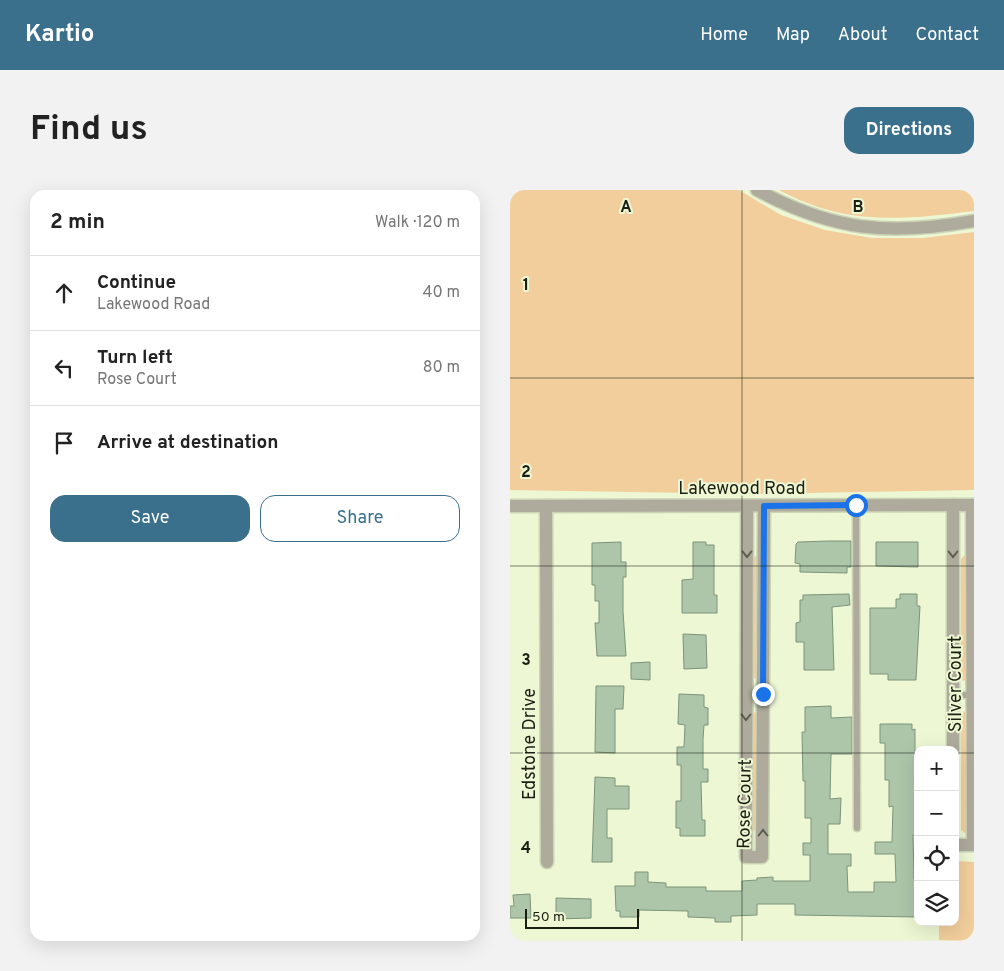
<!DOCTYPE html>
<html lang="en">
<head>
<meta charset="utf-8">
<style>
  :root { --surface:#fff; --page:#f2f2f2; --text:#222; --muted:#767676; --line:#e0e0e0; --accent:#3a708b }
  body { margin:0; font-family:Overpass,sans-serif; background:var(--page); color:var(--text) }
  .controls { position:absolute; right:15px; bottom:15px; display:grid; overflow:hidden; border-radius:10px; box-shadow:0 5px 20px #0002 }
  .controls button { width:45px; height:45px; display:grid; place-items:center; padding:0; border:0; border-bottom:1px solid var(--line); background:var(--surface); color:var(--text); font:25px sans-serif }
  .scale { position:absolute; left:15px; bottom:12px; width:114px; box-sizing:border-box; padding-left:5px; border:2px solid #1b1f12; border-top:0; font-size:14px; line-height:18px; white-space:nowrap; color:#1b1f12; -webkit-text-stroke:4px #edf7d4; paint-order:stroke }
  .stop { position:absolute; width:15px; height:15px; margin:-11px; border:4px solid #1a73e8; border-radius:50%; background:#fff }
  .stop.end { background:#1a73e8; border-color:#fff; box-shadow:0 1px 5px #0008 }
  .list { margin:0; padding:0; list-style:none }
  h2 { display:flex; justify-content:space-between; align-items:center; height:65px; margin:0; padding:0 20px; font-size:21px }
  h2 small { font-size:16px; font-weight:400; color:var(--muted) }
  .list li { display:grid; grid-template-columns:32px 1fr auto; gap:15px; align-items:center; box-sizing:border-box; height:75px; padding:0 20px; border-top:1px solid var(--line) }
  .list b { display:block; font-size:19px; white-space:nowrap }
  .list p { margin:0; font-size:16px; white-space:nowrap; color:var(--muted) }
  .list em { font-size:16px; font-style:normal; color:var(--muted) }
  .actions { display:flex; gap:10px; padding:15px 20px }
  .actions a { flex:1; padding:11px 0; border:1px solid var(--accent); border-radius:15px; text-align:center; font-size:18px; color:var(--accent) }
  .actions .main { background:var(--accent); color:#fff }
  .icon { flex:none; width:28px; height:28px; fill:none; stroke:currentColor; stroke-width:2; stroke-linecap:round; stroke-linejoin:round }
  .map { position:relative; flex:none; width:464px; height:751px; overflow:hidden; border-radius:15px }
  header { display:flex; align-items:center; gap:30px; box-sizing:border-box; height:70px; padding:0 25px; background:var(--accent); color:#fff }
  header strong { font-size:24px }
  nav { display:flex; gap:28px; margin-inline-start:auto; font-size:18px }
  .intro { display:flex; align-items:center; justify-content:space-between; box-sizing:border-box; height:120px; padding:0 30px }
  h1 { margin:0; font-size:35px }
  .button { padding:12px 22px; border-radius:15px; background:var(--accent); color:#fff; font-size:18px; font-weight:700 }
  main { display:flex; gap:30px; padding:0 30px }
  aside { flex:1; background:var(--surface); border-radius:15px; box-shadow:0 5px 20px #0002 }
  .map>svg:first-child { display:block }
  .green { fill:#f2ce9c }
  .building { fill:#adc6aa; stroke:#7c947a }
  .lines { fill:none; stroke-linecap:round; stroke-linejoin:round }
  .service-casing { stroke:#cbd4b5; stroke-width:9 }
  .minor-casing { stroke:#cbd4b5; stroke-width:15 }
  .service { stroke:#aeab9c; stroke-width:6 }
  .minor { stroke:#aeab9c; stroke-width:12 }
  .oneway { stroke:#5d5e50 }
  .route { stroke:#1a73e8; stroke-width:6 }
  .grid { fill:none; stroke:#1b1f12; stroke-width:1; stroke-opacity:0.55 }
  .labels { text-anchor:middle; stroke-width:4; stroke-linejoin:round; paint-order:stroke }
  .street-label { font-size:18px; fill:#1b1f12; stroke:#edf7d4 }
  .grid-label { font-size:16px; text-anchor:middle; font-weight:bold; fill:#1b1f12; stroke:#edf7d4; stroke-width:4; stroke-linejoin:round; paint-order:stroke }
</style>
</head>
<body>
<header>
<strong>Kartio</strong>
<nav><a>Home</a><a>Map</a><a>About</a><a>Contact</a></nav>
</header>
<div class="intro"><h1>Find us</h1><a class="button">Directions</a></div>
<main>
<aside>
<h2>2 min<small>Walk · 120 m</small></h2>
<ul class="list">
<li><svg class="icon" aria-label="ahead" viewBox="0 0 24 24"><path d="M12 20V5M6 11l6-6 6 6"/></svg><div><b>Continue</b><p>Lakewood Road</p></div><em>40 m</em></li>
<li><svg class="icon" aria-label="left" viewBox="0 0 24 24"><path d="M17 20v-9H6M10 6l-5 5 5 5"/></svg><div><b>Turn left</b><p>Rose Court</p></div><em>80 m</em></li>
<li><svg class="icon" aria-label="arrive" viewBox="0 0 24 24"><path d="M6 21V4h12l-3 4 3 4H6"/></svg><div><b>Arrive at destination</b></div></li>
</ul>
<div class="actions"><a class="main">Save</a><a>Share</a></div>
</aside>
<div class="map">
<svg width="464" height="751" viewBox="0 0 464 751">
  <rect width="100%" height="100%" fill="#edf7d4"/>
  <g class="green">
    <path d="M0 0H229L271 25 315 40 362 48H413L464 42V300L243 304 0 300Z"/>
    <path d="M269 0H464V21C391 30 336 36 269 0Z"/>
    <path d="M455 365 457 367 456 490 453 491 451 487V369Z"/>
    <path d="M247 366 248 367 246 489 243 487V367Z"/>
    <path d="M455 521 457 642 455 643 451 640V524Z"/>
    <path d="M247 522 246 642 242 639V523Z"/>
    <path d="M445 671 464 672V751L429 750V732H445Z"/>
  </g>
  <g class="building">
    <path d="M318 351H341V377H337V383L290 382V374L285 373 286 354 288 352Z"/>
    <path d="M111 352V372H116V387H113V421L116 466H87L85 433H89V411H85V395H82V353Z"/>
    <path d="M183 352H196V355H204V405H207V423H172V390L183 389Z"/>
    <path d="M366 352H408V377L366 376Z"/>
    <path d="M339 404 340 415 322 417 324 480H294V452H286V433L290 432V410H293V405Z"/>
    <path d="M390 404H407V416H410L406 490H378V484H360V418H386V409H390Z"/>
    <path d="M173 444 196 445 197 478 174 479Z"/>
    <path d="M140 472V490L121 489V473Z"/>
    <path d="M86 496H114L113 519H105V563L85 562Z"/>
    <path d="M169 504 194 505V517L198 518V535H194L193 549V579H198V592H191L192 630H195V646H170V638H166V611H171V575H167V557H174L175 535 168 534Z"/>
    <path d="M321 516V528L342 527V564H321L320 609 331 608 330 634H318V664H341V676H337L338 702H364V692H386L385 664H365V652H382L383 616 379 617V590H375V553H370V534H402V540L405 539V571H408V645H403L404 689H408V727L285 725V714H247V725L221 726V732H205V728L178 727V721L129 720V727H110V721H106L105 696H125V682H138V692L156 693V697H196V701H232V691L247 690V688L263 687V691H300V665H293V653H301V628H295V591H293L292 542H295V517Z"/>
    <path d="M85 587 105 588V596H119V619H97V648H102V672H82Z"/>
    <path d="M20 704 21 728H0V716H4L3 705Z"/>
    <path d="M46 708 81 709V728L46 729Z"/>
  </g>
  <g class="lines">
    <defs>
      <g id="service">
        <path d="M346 315 347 638"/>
        <path d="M443 505H462"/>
      </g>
      <g id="minor">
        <path d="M247 0C323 41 380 46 464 31"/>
        <path d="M443 315V560"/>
        <path d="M0 316 464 315"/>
        <path d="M36 316 37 672"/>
        <path d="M237 316 236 667H252L254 316"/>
        <path d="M445 655H463L462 315"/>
      </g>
    </defs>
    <use href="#service" class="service-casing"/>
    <use href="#minor" class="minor-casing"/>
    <use href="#service" class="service"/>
    <use href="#minor" class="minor"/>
  </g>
  <defs><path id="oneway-chevron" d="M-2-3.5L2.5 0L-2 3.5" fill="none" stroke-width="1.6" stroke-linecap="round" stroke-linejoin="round" transform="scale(1.25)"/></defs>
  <g class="oneway">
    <use href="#oneway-chevron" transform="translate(237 364) rotate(90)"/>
    <use href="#oneway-chevron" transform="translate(443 364) rotate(90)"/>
    <use href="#oneway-chevron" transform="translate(236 527) rotate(90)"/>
    <use href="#oneway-chevron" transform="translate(253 643) rotate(-90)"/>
  </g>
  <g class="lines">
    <path class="route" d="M253 504 254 316 346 315"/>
  </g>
  <path class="grid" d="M232 0V751M0 188H464M0 376H464M0 563H408M445 563H464"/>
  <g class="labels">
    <g class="street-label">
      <text x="232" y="304">Lakewood Road</text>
      <text transform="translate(445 494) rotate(-90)" y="6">Silver Court</text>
      <text transform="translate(19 554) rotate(-90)" y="6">Edstone Drive</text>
      <text transform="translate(234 614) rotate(-89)" y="6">Rose Court</text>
    </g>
  </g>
  <g class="grid-label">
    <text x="116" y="22">A</text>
    <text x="348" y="22">B</text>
    <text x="16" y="100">1</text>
    <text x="16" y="287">2</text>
    <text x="16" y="475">3</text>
    <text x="16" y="663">4</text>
  </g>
</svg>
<div class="controls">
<button>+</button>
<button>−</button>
<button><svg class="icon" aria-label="locate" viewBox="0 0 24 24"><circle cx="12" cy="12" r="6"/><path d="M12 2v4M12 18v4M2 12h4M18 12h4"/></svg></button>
<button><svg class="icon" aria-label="layers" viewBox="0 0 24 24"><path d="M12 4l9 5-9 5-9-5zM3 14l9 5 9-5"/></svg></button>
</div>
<div class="scale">50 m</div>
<div class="stop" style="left:346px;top:315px"></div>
<div class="stop end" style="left:253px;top:504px"></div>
</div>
</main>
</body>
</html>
